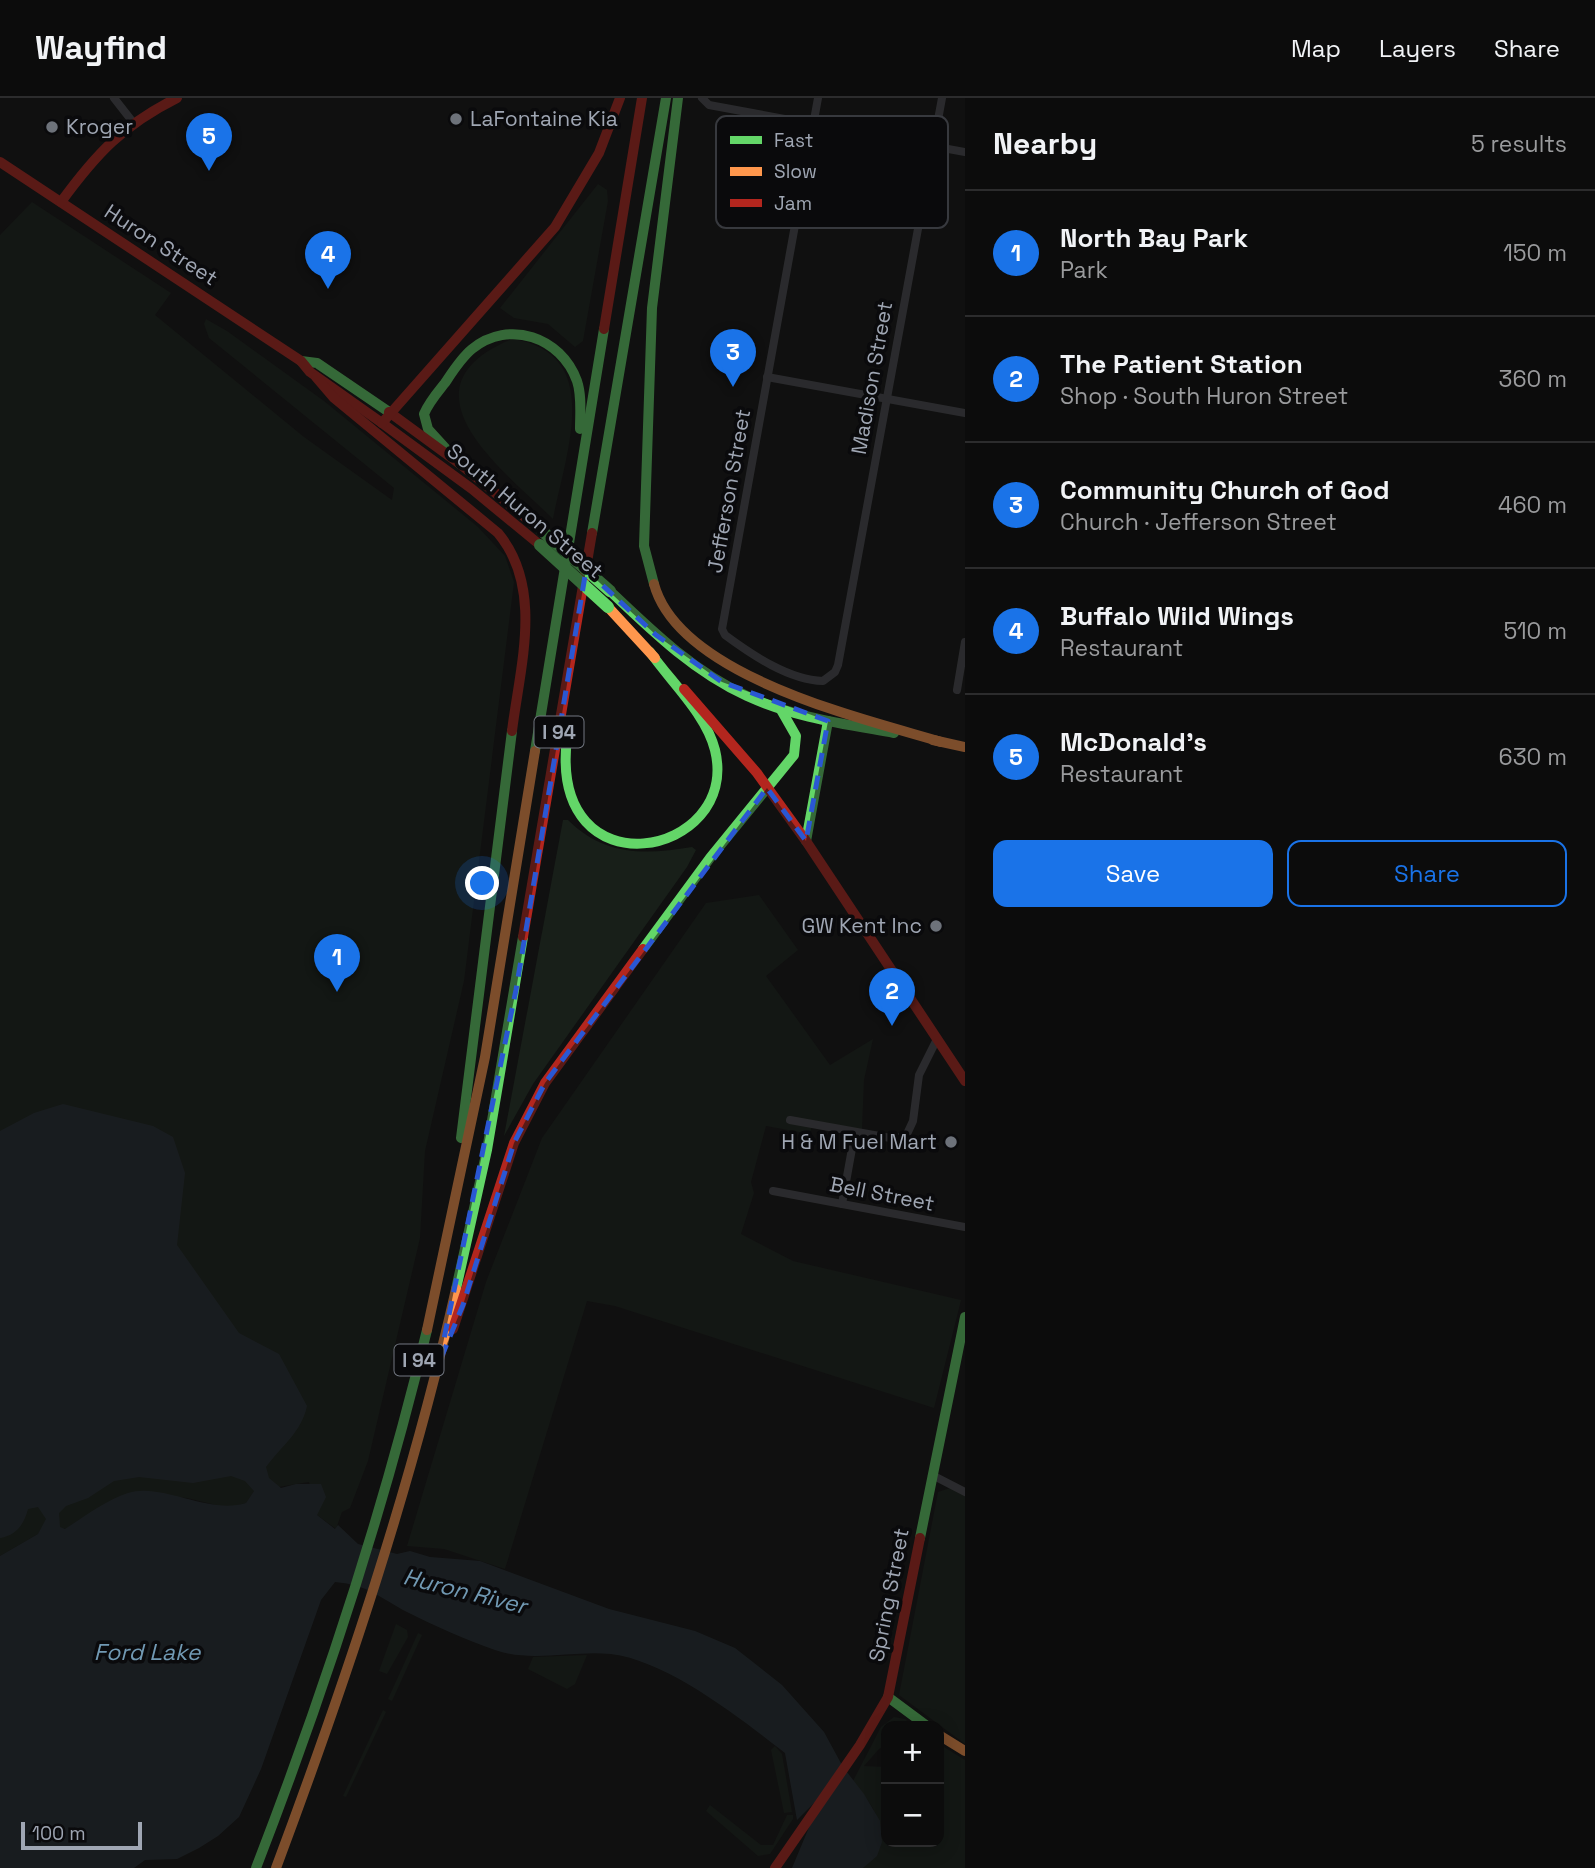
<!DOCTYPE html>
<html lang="en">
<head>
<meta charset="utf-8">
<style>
  :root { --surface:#0c0c0c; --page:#1a1a1a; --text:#f1f3f6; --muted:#9a9b9d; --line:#2c2c2d; --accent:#1a73e8 }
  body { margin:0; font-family:"Space Grotesk",sans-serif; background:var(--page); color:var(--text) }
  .controls { position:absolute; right:21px; bottom:21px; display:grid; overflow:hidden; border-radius:14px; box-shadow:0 4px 18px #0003 }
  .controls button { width:63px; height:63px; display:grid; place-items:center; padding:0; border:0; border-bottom:2px solid var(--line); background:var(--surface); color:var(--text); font:35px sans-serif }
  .scale { position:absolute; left:21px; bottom:18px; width:121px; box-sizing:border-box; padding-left:7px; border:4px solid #9fa6b3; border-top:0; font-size:19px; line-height:24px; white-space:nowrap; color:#9fa6b3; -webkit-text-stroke:5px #0a0a0c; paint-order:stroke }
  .you { position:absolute; left:483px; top:786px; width:24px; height:24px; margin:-18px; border:5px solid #fff; border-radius:50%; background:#1a73e8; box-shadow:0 0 0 10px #1a73e833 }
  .badge { display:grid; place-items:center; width:46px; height:46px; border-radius:50%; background:var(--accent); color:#fff; font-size:23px; font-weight:700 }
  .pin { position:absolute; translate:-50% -58px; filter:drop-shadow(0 2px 4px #0008) }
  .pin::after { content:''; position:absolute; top:37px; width:24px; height:21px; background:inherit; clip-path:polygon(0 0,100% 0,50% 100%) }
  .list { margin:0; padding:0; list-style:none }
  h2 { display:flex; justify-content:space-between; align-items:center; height:91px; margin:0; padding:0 28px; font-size:30px }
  h2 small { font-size:23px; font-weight:400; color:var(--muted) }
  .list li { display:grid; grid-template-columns:46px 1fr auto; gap:21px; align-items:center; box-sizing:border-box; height:126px; padding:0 28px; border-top:2px solid var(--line) }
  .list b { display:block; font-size:26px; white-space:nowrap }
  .list p { margin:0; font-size:23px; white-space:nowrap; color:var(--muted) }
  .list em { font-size:23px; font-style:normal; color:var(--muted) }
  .actions { display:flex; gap:14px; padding:21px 28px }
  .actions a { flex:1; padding:16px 0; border:2px solid var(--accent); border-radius:14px; text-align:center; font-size:24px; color:var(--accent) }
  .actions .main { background:var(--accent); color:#fff }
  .map { position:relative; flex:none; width:965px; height:1770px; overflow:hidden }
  header { display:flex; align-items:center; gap:42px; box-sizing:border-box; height:98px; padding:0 35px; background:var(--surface); border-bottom:2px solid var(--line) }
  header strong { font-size:33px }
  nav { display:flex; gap:38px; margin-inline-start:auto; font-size:24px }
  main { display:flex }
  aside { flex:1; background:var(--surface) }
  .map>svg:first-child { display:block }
  .green { fill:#181f19 }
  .water { fill:#232c32; fill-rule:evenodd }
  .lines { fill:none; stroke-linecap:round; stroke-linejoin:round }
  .street { stroke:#4a4b50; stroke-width:8 }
  .fast { stroke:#63d668; stroke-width:10 }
  .slow { stroke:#ff974d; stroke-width:10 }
  .jam { stroke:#b3261e; stroke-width:10 }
  .fast-bridge { stroke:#63d668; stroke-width:12 }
  .marked { fill:none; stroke:#2a57d4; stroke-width:5; stroke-dasharray:14 9; stroke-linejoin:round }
  .poi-dot { fill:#6d727a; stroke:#0a0a0c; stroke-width:2.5 }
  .labels { text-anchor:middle; stroke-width:7; stroke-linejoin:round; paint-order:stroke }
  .shield { fill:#0a0a0c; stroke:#727781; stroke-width:2 }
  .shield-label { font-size:19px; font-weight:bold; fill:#9fa6b3 }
  .poi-label { font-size:21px; fill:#9fa6b3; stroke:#0a0a0c; text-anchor:start }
  .street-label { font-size:21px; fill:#9fa6b3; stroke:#0a0a0c }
  .water-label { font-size:23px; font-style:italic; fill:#7199b3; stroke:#0a0a0c }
  .key { fill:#0a0a0c; stroke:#37393e; stroke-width:2 }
  .key-label { font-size:19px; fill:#9fa6b3 }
</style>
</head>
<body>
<header>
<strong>Wayfind</strong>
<nav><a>Map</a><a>Layers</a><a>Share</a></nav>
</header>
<main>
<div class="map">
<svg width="965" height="1770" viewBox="0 0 965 1770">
  <rect width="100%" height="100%" fill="#101010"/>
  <g class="green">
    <path d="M598 86 607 92 608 103 583 243 575 249 548 226 514 220 500 210Z"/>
    <path d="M32 104 171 195 155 217 304 339 392 402 394 390 209 240 204 226 206 221 227 233 324 303 478 429 505 458 514 484 464 883 425 1053 420 1140 368 1363 350 1410 342 1414 336 1431 317 1417 309 1384 254 1393 246 1405 228 1410 187 1400 129 1395 66 1431 44 1427 38 1436 0 1458V137Z"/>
    <path d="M512 241C606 255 565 356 553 421 502 371 394 290 512 241Z"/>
    <path d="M563 722H568C604 758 645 757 692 749L696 752 687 769 533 986 504 1038Z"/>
    <path d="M759 797 798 852 766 878 830 967 873 941 864 982 862 1031 813 1023 810 1036 766 1028 751 1084 754 1095 741 1136 793 1163 961 1202 934 1310 615 1208 587 1203 505 1471 444 1451 407 1448 486 1184 542 1040 706 805Z"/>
    <path d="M950 1390 965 1398V1646L899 1597 938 1394Z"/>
    <path d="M396 1526 407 1532 408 1539 387 1576 379 1573Z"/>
    <path d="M418 1535 422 1537 392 1603 388 1601Z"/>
    <path d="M587 1557 575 1586 567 1591 528 1571 533 1559Z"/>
    <path d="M383 1612 386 1614 346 1699 343 1698Z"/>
    <path d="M894 1619 905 1621 913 1628H886V1647L879 1651 864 1668 886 1669V1744H939V1646L965 1662V1770H863C896 1740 877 1712 853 1683L881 1629Z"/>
    <path d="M775 1648 782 1656 792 1714 784 1715 771 1652Z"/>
    <path d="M710 1707 761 1747H773L787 1717H793V1721L770 1756 758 1758 706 1713Z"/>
  </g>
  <path class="water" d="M63 1006 153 1028 173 1039 185 1075 177 1147 239 1235 279 1256 307 1308C301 1335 282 1347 266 1369L269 1380 281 1390 296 1386H321L326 1399 317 1417 335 1431 338 1427 358 1446 397 1456 410 1453 430 1459 480 1463 609 1511 695 1533 735 1550 782 1587 824 1634 843 1669 864 1696 880 1723 882 1744 877 1758 863 1770H792L823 1696 797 1722 785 1655C740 1620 668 1563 611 1556 573 1552 532 1565 495 1552 466 1542 435 1528 407 1514 380 1500 369 1487 335 1484L321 1502 261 1671 239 1719 218 1738 199 1750 177 1761 145 1762 134 1770H0V1458L38 1436 46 1421 38 1409 28 1411C24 1426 17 1437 0 1440V1033L34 1015ZM231 1378 245 1383 254 1393 246 1405C208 1417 162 1384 128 1395 106 1402 84 1419 65 1431L60 1429 59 1415 66 1408 88 1400 114 1383 139 1379 193 1385Z"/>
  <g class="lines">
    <g class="street">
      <path d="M114 0 132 23"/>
      <path d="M702 0 709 7 965 54"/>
      <path d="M818 0 722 531 725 537C752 557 789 582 823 583L835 574 838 567 942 0"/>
      <path d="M767 279 965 315"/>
      <path d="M957 592 965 544"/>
      <path d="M790 1022 896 1041 907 1036 913 1023 919 977 936 943"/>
      <path d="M773 1093 965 1129"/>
      <path d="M842 1106 855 1034"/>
      <path d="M932 1377 965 1394"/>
    </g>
    <g class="fast">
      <path d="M301 263 317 265 389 314"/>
      <path d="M460 366 428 331 424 316C429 304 437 295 445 285 453 273 461 260 472 251 509 221 561 239 577 283 582 298 580 315 580 331"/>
      <path d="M592 435 666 0"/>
      <path d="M654 486 644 448 652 210 678 0"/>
      <path d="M610 493C652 533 694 574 747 598 793 619 845 626 894 635"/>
      <path d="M567 640C548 798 741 759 715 652 706 616 671 584 650 554"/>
      <path d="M535 653 604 231"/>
      <path d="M806 743 828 623"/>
      <path d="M643 851 710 760 794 657 796 638 780 610"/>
      <path d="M461 1040 512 633"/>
      <path d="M456 1191 487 1052 523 839"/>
      <path d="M920 1440 965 1219"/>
      <path d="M888 1599 927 1628"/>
      <path d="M256 1770C324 1594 383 1415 427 1232"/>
    </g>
    <g class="slow">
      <path d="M654 486C679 578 861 620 941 644"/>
      <path d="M608 509 655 560"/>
      <path d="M933 642 965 649"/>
      <path d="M427 1232 485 959 535 653"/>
      <path d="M939 1637 965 1653"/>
      <path d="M276 1770C347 1580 411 1389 456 1191"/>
    </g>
    <g class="jam">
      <path d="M0 64 301 263 310 274 382 325"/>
      <path d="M61 104C96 56 123 27 177 0"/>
      <path d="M604 231 642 0"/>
      <path d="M316 279 334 300 498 435C544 490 520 568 512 633"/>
      <path d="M389 314 460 366 542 433"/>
      <path d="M382 325 472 391 540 447"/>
      <path d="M382 325 555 129 599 55 620 0"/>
      <path d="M684 591 757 675 806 743 965 983"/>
      <path d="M523 839 592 435"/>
      <path d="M453 1231 514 1045 545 985 643 851"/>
      <path d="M775 1770 860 1647 888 1599 920 1440"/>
    </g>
    <g class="fast-bridge">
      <path d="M542 433 610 493"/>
      <path d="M540 447 608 509"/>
    </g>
  </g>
  <path d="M0 0H965V1770H0ZM586 472 656 537 722 584 828 623 806 743 767 690 545 985 514 1045 463 1207 439 1265 516 892Z" fill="#101010" fill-opacity=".55" fill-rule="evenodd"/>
  <path class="marked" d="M586 472 656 537 722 584 828 623 806 743 767 690 545 985 514 1045 463 1207 439 1265 516 892Z"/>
  <g class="poi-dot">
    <circle cx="456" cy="21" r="7"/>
    <circle cx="52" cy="29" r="7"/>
    <circle cx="936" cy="828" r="7"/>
    <circle cx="951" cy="1044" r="7"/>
  </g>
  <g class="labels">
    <g class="shield">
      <rect x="534.5" y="618.5" width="49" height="31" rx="5"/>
      <rect x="394.5" y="1246.5" width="49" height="31" rx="5"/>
    </g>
    <g class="shield-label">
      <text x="559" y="641">I 94</text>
      <text x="419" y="1269">I 94</text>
    </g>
    <g class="poi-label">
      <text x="470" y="28">LaFontaine Kia</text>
      <text x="66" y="36">Kroger</text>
      <text x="922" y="835" text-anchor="end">GW Kent Inc</text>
      <text x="937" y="1051" text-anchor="end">H &amp; M Fuel Mart</text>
    </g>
    <g class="street-label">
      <text transform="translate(161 147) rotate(33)" y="7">Huron Street</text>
      <text transform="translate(872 280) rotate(-80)" y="7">Madison Street</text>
      <text transform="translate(729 393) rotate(-80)" y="7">Jefferson Street</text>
      <text transform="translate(525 413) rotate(40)" y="7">South Huron Street</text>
      <text transform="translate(882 1096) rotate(11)" y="7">Bell Street</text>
      <text transform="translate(889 1497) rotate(-79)" y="7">Spring Street</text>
    </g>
    <g class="water-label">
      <text transform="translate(465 1493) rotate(14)" y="8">Huron River</text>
      <text x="147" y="1562">Ford Lake</text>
    </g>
  </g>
  <rect x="716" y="18" width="232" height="112" rx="10" class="key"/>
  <rect x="730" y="38" width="32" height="8" fill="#63d668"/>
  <rect x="730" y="69" width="32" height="9" fill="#ff974d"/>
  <rect x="730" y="101" width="32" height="8" fill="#b3261e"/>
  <g class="key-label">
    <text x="774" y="49">Fast</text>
    <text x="774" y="80">Slow</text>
    <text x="774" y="112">Jam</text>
  </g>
</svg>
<div class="controls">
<button>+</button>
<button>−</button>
</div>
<div class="scale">100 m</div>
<div class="you"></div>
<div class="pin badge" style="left:337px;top:894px">1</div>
<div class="pin badge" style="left:892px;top:928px">2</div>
<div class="pin badge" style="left:733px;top:289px">3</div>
<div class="pin badge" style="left:328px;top:191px">4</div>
<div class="pin badge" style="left:209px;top:73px">5</div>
</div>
<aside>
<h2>Nearby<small>5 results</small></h2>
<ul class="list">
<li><span class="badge">1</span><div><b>North Bay Park</b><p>Park</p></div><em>150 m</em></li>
<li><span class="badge">2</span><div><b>The Patient Station</b><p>Shop · South Huron Street</p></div><em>360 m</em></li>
<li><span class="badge">3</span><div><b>Community Church of God</b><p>Church · Jefferson Street</p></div><em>460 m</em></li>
<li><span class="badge">4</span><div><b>Buffalo Wild Wings</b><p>Restaurant</p></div><em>510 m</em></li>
<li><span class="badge">5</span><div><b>McDonald's</b><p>Restaurant</p></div><em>630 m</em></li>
</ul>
<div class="actions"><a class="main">Save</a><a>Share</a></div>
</aside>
</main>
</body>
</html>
